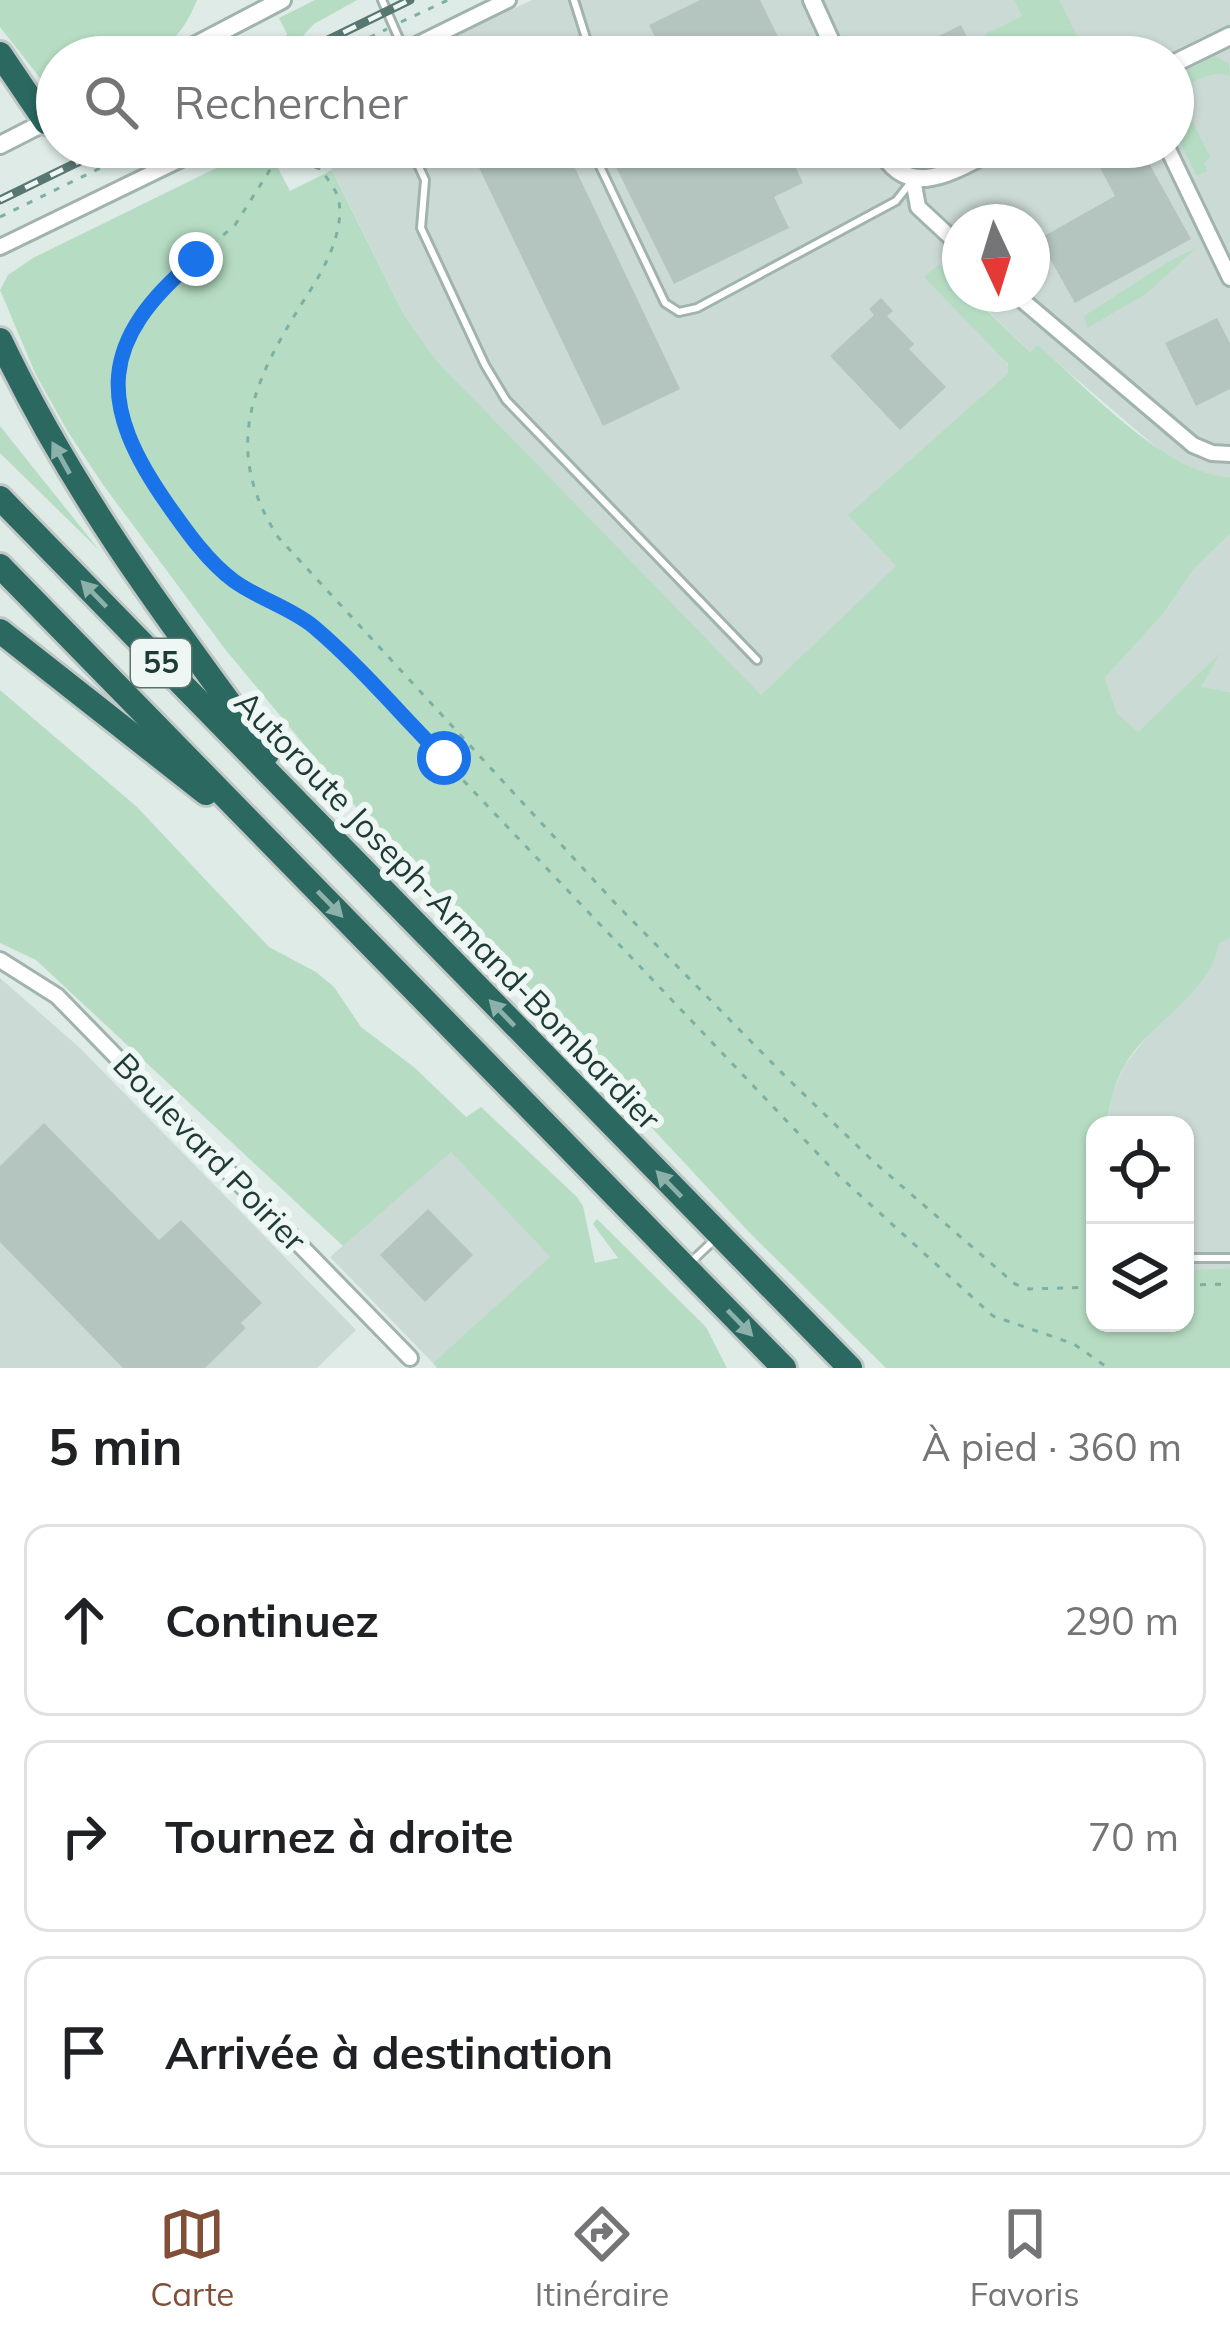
<!DOCTYPE html>
<html lang="fr">
<head>
<meta charset="utf-8">
<style>
  :root { --surface:#fff; --page:#f6f6f6; --text:#202124; --muted:#757577; --line:#e0e0e0; --accent:#814e37 }
  body { margin:0; font-family:Mulish,sans-serif; background:var(--page); color:var(--text) }
  .controls { position:absolute; right:36px; bottom:36px; display:grid; overflow:hidden; border-radius:24px; box-shadow:0 3px 9px #0004 }
  .controls button { width:108px; height:108px; display:grid; place-items:center; padding:0; border:0; border-bottom:3px solid var(--line); background:var(--surface); color:var(--text); font:60px sans-serif }
  .compass { position:absolute; left:942px; top:204px; width:108px; height:108px; border-radius:50%; background:var(--surface); box-shadow:0 3px 9px #0004; rotate:176deg }
  .stop { position:absolute; width:36px; height:36px; margin:-27px; border:9px solid #1a73e8; border-radius:50%; background:#fff }
  .stop.end { background:#1a73e8; border-color:#fff; box-shadow:0 3px 12px #0008 }
  .list { margin:0; padding:0; list-style:none }
  h2 { display:flex; justify-content:space-between; align-items:center; height:156px; margin:0; padding:0 48px; font-size:51px }
  h2 small { font-size:39px; font-weight:400; color:var(--muted) }
  .list li { display:grid; grid-template-columns:78px 1fr auto; gap:36px; align-items:center; box-sizing:border-box; height:192px; margin:0 24px 24px; padding:0 24px; border:3px solid var(--line); border-radius:24px }
  .list b { display:block; font-size:45px; white-space:nowrap }
  .list em { font-size:39px; font-style:normal; color:var(--muted) }
  .icon { flex:none; width:66px; height:66px; fill:none; stroke:currentColor; stroke-width:2; stroke-linecap:round; stroke-linejoin:round }
  .map { position:relative; flex:none; width:1230px; height:1368px; overflow:hidden }
  .search { position:absolute; background:var(--surface); box-shadow:0 3px 9px #0004; left:36px; right:36px; top:36px; height:132px; display:flex; align-items:center; gap:30px; box-sizing:border-box; padding:0 42px; border-radius:66px; color:var(--muted); font-size:45px }
  .sheet { height:804px; background:var(--surface) }
  nav { display:flex; justify-content:space-around; align-items:center; box-sizing:border-box; height:168px; border-top:3px solid var(--line); background:var(--surface); font-size:33px; color:var(--muted) }
  nav a { display:grid; justify-items:center; gap:6px }
  nav .on { color:var(--accent) }
  .map>svg:first-child { display:block }
  .built { fill:#ccdad5 }
  .green { fill:#b6ddc3 }
  .building { fill:#b4c5bf }
  .lines { fill:none; stroke-linecap:round; stroke-linejoin:round }
  .service-casing { stroke:#a1b3ad; stroke-width:12 }
  .minor-casing { stroke:#a1b3ad; stroke-width:20 }
  .tertiary-casing { stroke:#a1b3ad; stroke-width:22 }
  .motorway-casing { stroke:#c0c8c6; stroke-width:30 }
  .path { stroke:#7db0a4; stroke-width:3; stroke-dasharray:6 9; stroke-linecap:butt }
  .service { stroke:#fff; stroke-width:6 }
  .minor { stroke:#fff; stroke-width:14 }
  .tertiary { stroke:#fff; stroke-width:16 }
  .motorway { stroke:#2a6860; stroke-width:24 }
  .rail-casing { stroke:#597771; stroke-width:9 }
  .rail { stroke:#eff7f4; stroke-width:4.5; stroke-dasharray:14; stroke-linecap:butt }
  .oneway { fill:#8cb0aa }
  .route { stroke:#1a73e8; stroke-width:15 }
  .labels { text-anchor:middle; stroke-width:12; stroke-linejoin:round; paint-order:stroke }
  .shield { fill:#eff7f4; stroke:#5d736e; stroke-width:3 }
  .shield-label { font-size:30px; font-weight:bold; fill:#1f3b35 }
  .street-label { font-size:33px; fill:#1f3b35; stroke:#eff7f4 }
</style>
</head>
<body>
<div class="map">
<svg width="1230" height="1368" viewBox="0 0 1230 1368">
  <rect width="100%" height="100%" fill="#deebe6"/>
  <g class="built">
    <path d="M532 0H1230V477L1205 475 1163 453 1038 346 1030 352 971 294H1032V222H960V284L939 264 1008 365V373L849 515 897 566 761 696 436 360 403 313 321 147H1173V57H414Z"/>
    <path d="M1230 534V692L1202 688 1216 657 1138 733 1117 713 1105 678 1163 614 1194 569Z"/>
    <path d="M1230 938V1268L1185 1270V1125H1107L1112 1095 1124 1066 1219 944Z"/>
    <path d="M0 978 80 1048 356 1330 317 1368H0Z"/>
    <path d="M451 1151 551 1258 433 1363 330 1257Z"/>
  </g>
  <g class="green">
    <path d="M0 0H197C168 73 124 57 57 57L55 97 0 27Z"/>
    <path d="M315 0H357L314 24 299 40 286 46 281 44 287 34 279 18Z"/>
    <path d="M1014 0H1059L1088 57H996L985 34 1022 16Z"/>
    <path d="M1215 56 1229 64 1230 76C1213 70 1188 80 1180 96L1210 157 1204 163 1207 171 1197 176 1173 128V77Z"/>
    <path d="M259 147H267L290 191 332 170 403 313 436 360 761 695 896 566 848 515 1008 373V364L924 277 939 264 960 284V294H970L1030 352 1038 345C1086 387 1166 475 1230 477V534L1194 569 1163 614 1105 678 1117 713 1138 732 1220 653 1202 687 1230 692V938L1219 944C1209 997 1146 1023 1122 1070 1113 1088 1110 1106 1106 1125H1095V1323H1185V1270L1230 1268V1368H886L747 1230 379 835 225 649 104 486 68 432 36 375 0 290 8 275 33 258Z"/>
    <path d="M1196 248 1146 294 1087 328 1084 316 1168 262Z"/>
    <path d="M0 426 99 550 0 453Z"/>
    <path d="M0 690 137 807 269 947 316 972 334 987 361 1027 415 1068 466 1117 481 1107 577 1197 583 1206 595 1263 618 1258 593 1224 597 1219 706 1327 727 1368H437L433 1363 550 1257 451 1152 343 1246 36 960 0 943Z"/>
  </g>
  <g class="building">
    <path d="M700 0H760L781 43 752 57H665L649 25Z"/>
    <path d="M961 25 977 57H896Z"/>
    <path d="M469 147H565L680 389 603 426Z"/>
    <path d="M626 147H786L803 183 774 197 789 228 674 284 610 155Z"/>
    <path d="M1124 147H1140L1191 239 1075 303 1039 239 1115 196 1097 162Z"/>
    <path d="M881 298 893 311 887 316 914 344 909 349 946 387 900 430 830 356 874 315 869 309Z"/>
    <path d="M1217 318 1230 343V389L1196 406 1165 343Z"/>
    <path d="M44 1123 159 1240 181 1220 262 1303 241 1323 246 1328 205 1368H123L0 1242V1166Z"/>
    <path d="M428 1209 473 1255 425 1302 380 1255Z"/>
  </g>
  <g class="lines">
    <defs>
      <g id="service">
        <path d="M382 0 403 48"/>
        <path d="M574 0 592 57"/>
        <path d="M410 147 425 180 421 228 485 365 506 400 757 660"/>
        <path d="M601 147 596 158 665 303 679 312 697 308 896 201 911 182"/>
        <path d="M1185 1258H1230"/>
        <path d="M692 1261 713 1241"/>
      </g>
      <g id="minor">
        <path d="M392 57 508 0"/>
        <path d="M1167 147 1230 278"/>
        <path d="M913 179 918 207 960 246"/>
        <path d="M0 247 206 147"/>
        <path d="M1015 294 1193 445 1212 453 1230 454"/>
        <path d="M0 960 57 996 410 1358"/>
      </g>
      <g id="tertiary">
        <path d="M812 0 838 57"/>
        <path d="M173 57 282 0"/>
        <path d="M1173 64 1230 36"/>
        <path d="M0 145 57 116"/>
        <path d="M879 147C909 205 957 168 1000 147"/>
      </g>
      <g id="motorway">
        <path d="M0 54 46 122"/>
        <path d="M0 340C74 495 166 617 267 754"/>
        <path d="M0 498 850 1368"/>
        <path d="M0 566 784 1368"/>
        <path d="M0 631 206 793"/>
      </g>
    </defs>
    <use href="#service" class="service-casing"/>
    <use href="#minor" class="minor-casing"/>
    <use href="#tertiary" class="tertiary-casing"/>
    <use href="#motorway" class="motorway-casing"/>
    <g class="path">
      <path d="M401 22 448 0"/>
      <path d="M329 57 387 29"/>
      <path d="M289 147 280 154 235 225 173 278 140 318 122 357 119 407 128 437 153 484 217 567 237 584 314 627 366 678 838 1175 993 1316 1074 1344 1108 1368"/>
      <path d="M292 150 301 163 321 169C327 179 337 190 339 201 344 234 323 271 306 297 254 379 220 447 278 537L615 903 786 1077 874 1162 1015 1284 1029 1289 1095 1287"/>
      <path d="M0 217 143 147"/>
      <path d="M1185 1285 1230 1284"/>
    </g>
    <use href="#service" class="service"/>
    <use href="#minor" class="minor"/>
    <use href="#tertiary" class="tertiary"/>
    <use href="#motorway" class="motorway"/>
    <defs>
      <g id="rail">
        <path d="M293 57 410 0"/>
        <path d="M0 200 109 147"/>
      </g>
    </defs>
    <use href="#rail" class="rail-casing"/>
    <use href="#rail" class="rail"/>
  </g>
  <defs><path id="oneway-solid" d="M-6-.8H1V-3.2L6.5 0L1 3.2V.8H-6Z" transform="scale(3)"/></defs>
  <g class="oneway">
    <use href="#oneway-solid" transform="translate(61 458) rotate(-119)"/>
    <use href="#oneway-solid" transform="translate(94 594) rotate(-134)"/>
    <use href="#oneway-solid" transform="translate(330 904) rotate(46)"/>
    <use href="#oneway-solid" transform="translate(502 1013) rotate(-134)"/>
    <use href="#oneway-solid" transform="translate(669 1184) rotate(-134)"/>
    <use href="#oneway-solid" transform="translate(740 1323) rotate(46)"/>
  </g>
  <g class="lines">
    <path class="route" d="M196 259C98 341 97 404 168 505 187 532 208 562 234 581 259 599 291 608 314 627 361 667 401 715 444 758"/>
  </g>
  <g class="labels">
    <rect class="shield" x="131" y="639" width="60" height="48" rx="9"/>
    <g class="shield-label">
      <text x="161" y="673">55</text>
    </g>
    <g class="street-label">
      <text transform="translate(448 910) rotate(46)" y="12">Autoroute Joseph-Armand-Bombardier</text>
      <text transform="translate(210 1152) rotate(46)" y="12">Boulevard Poirier</text>
    </g>
  </g>
</svg>
<div class="controls">
<button><svg class="icon" aria-label="locate" viewBox="0 0 24 24"><circle cx="12" cy="12" r="6"/><path d="M12 2v4M12 18v4M2 12h4M18 12h4"/></svg></button>
<button><svg class="icon" aria-label="layers" viewBox="0 0 24 24"><path d="M12 4l9 5-9 5-9-5zM3 14l9 5 9-5"/></svg></button>
</div>
<svg class="compass" viewBox="-18 -18 36 36"><path d="M0-13l5 13h-10z" fill="#e53935"/><path d="M0 13l5-13h-10z" fill="#757577"/></svg>
<div class="stop" style="left:444px;top:758px"></div>
<div class="stop end" style="left:196px;top:259px"></div>
<div class="search"><svg class="icon" aria-label="search" viewBox="0 0 24 24"><circle cx="10" cy="10" r="6"/><path d="M15 15l6 6"/></svg>Rechercher</div>
</div>
<section class="sheet">
<h2>5 min<small>À pied · 360 m</small></h2>
<ul class="list">
<li><svg class="icon" aria-label="ahead" viewBox="0 0 24 24"><path d="M12 20V5M6 11l6-6 6 6"/></svg><div><b>Continuez</b></div><em>290 m</em></li>
<li><svg class="icon" aria-label="right" viewBox="0 0 24 24"><path d="M7 20v-9h11M14 6l5 5-5 5"/></svg><div><b>Tournez à droite</b></div><em>70 m</em></li>
<li><svg class="icon" aria-label="arrive" viewBox="0 0 24 24"><path d="M6 21V4h12l-3 4 3 4H6"/></svg><div><b>Arrivée à destination</b></div></li>
</ul>
</section>
<nav>
<a class="on"><svg class="icon" aria-label="map" viewBox="0 0 24 24"><path d="M3 6l6-2 6 2 6-2v14l-6 2-6-2-6 2zM9 4v14M15 6v14"/></svg>Carte</a>
<a><svg class="icon" aria-label="directions" viewBox="0 0 24 24"><path d="M12 3l9 9-9 9-9-9zM9 14v-3h6M13 9l2 2-2 2"/></svg>Itinéraire</a>
<a><svg class="icon" aria-label="saved" viewBox="0 0 24 24"><path d="M7 4h10v16l-5-4-5 4z"/></svg>Favoris</a>
</nav>
</body>
</html>
